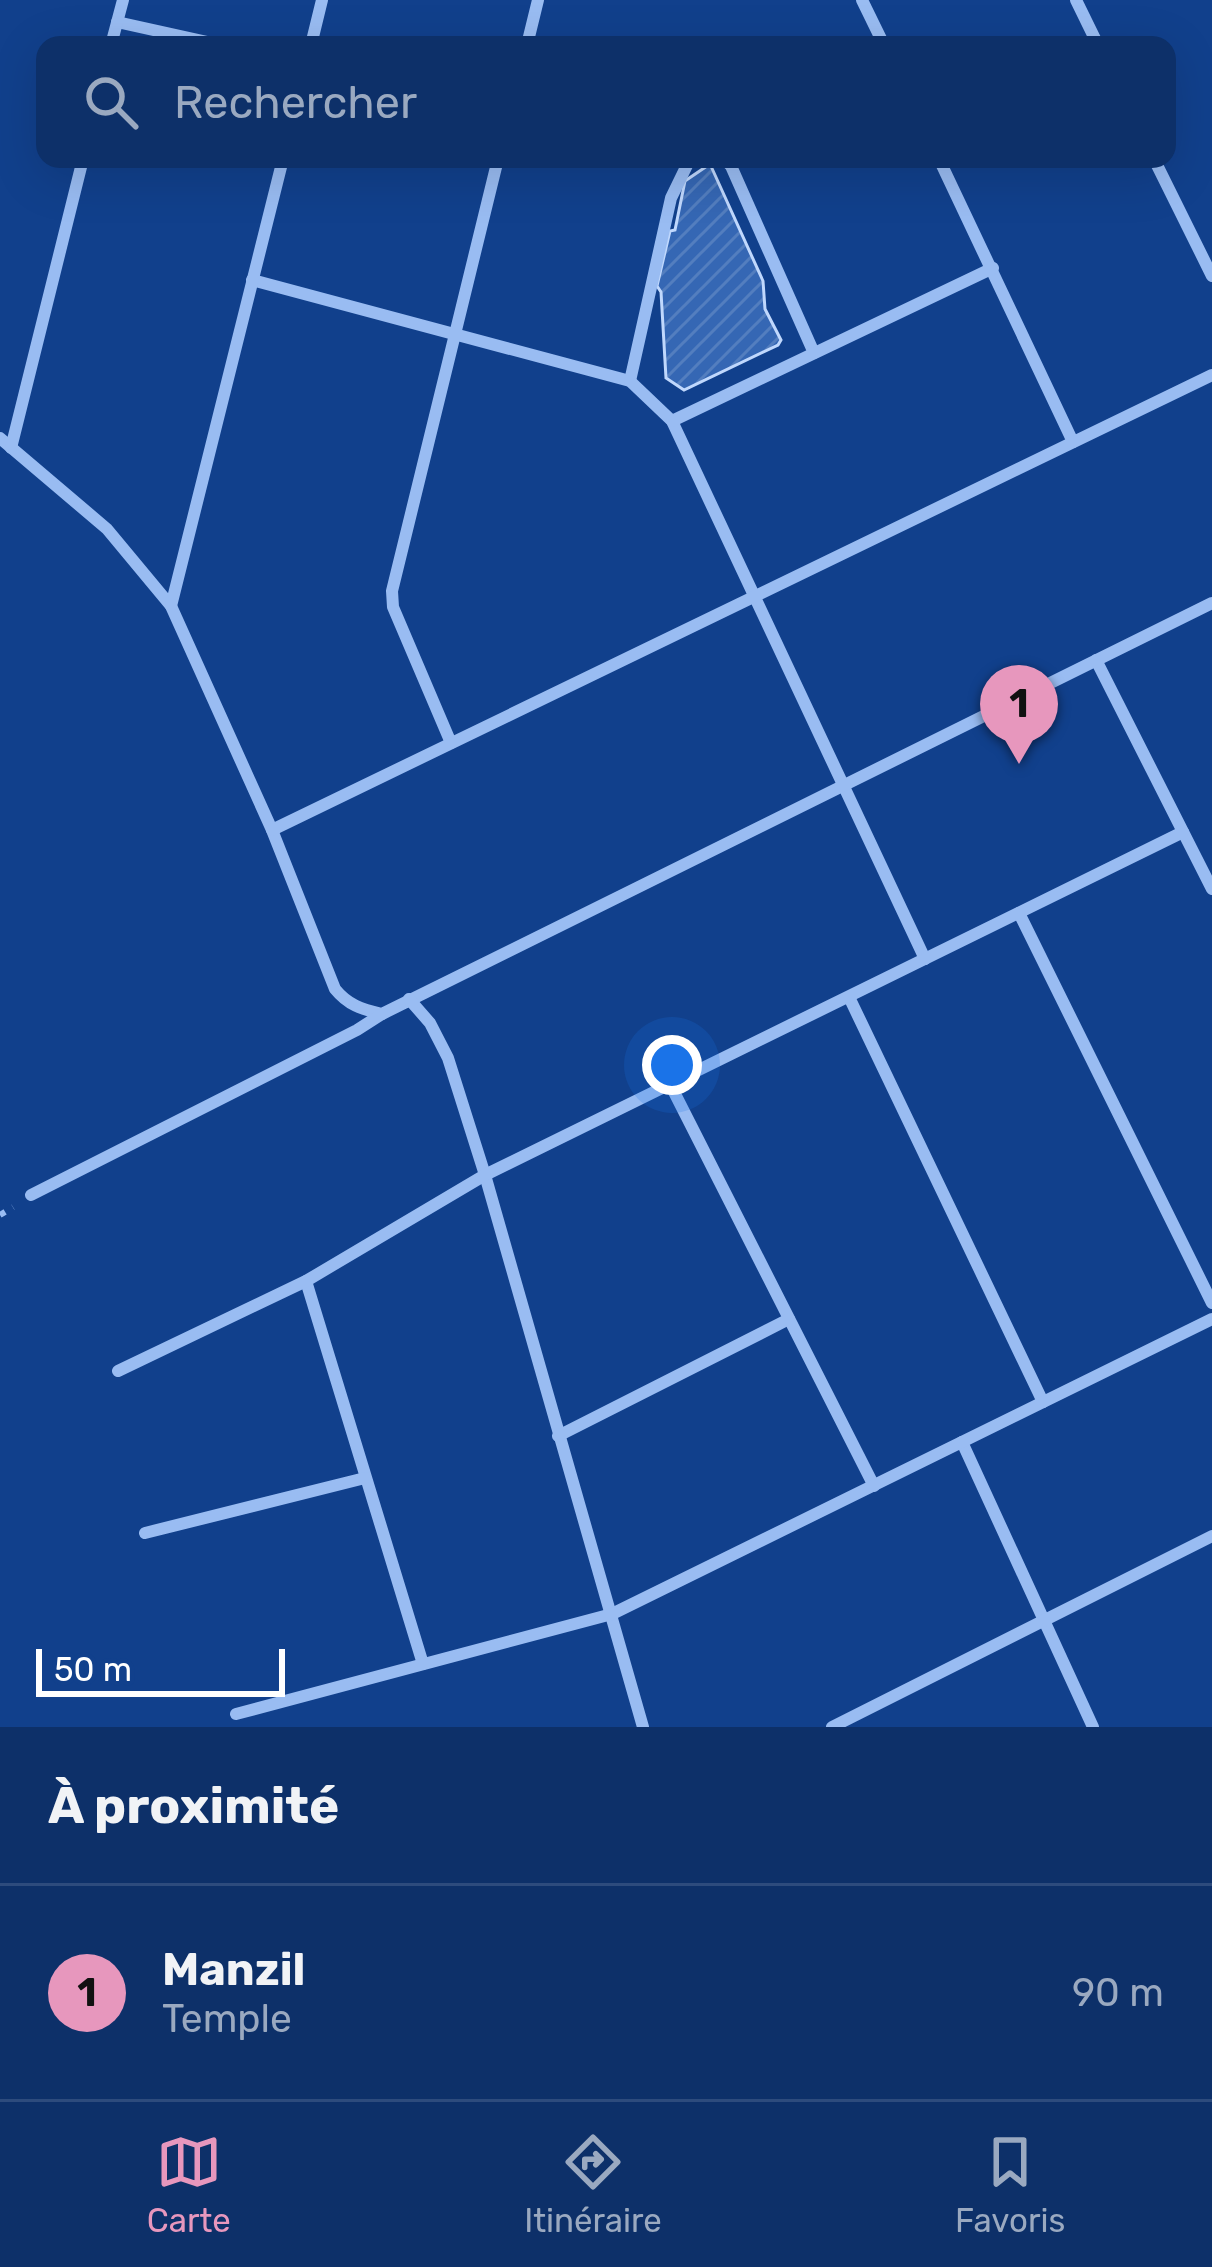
<!DOCTYPE html>
<html lang="fr">
<head>
<meta charset="utf-8">
<style>
  :root { --surface:#0d3069; --page:#16386f; --text:#f1f3f6; --muted:#9aa9c0; --line:#2d4b7d; --accent:#e797bd }
  body { margin:0; font-family:Rubik,sans-serif; background:var(--page); color:var(--text) }
  .scale { position:absolute; left:36px; bottom:30px; width:249px; box-sizing:border-box; padding-left:12px; border:6px solid #fff; border-top:0; font-size:33px; line-height:42px; white-space:nowrap; color:#fff; -webkit-text-stroke:9px #11408c; paint-order:stroke }
  .you { position:absolute; left:672px; top:1065px; width:42px; height:42px; margin:-30px; border:9px solid #fff; border-radius:50%; background:#1a73e8; box-shadow:0 0 0 18px #1a73e833 }
  .badge { display:grid; place-items:center; width:78px; height:78px; border-radius:50%; background:var(--accent); color:#111; font-size:39px; font-weight:700 }
  .pin { position:absolute; translate:-50% -99px; filter:drop-shadow(0 3px 6px #0008) }
  .pin::after { content:''; position:absolute; top:63px; width:42px; height:36px; background:inherit; clip-path:polygon(0 0,100% 0,50% 100%) }
  .list { margin:0; padding:0; list-style:none }
  h2 { display:flex; justify-content:space-between; align-items:center; height:156px; margin:0; padding:0 48px; font-size:51px }
  h2 small { font-size:39px; font-weight:400; color:var(--muted) }
  .list li { display:grid; grid-template-columns:78px 1fr auto; gap:36px; align-items:center; box-sizing:border-box; height:216px; padding:0 48px; border-top:3px solid var(--line) }
  .list b { display:block; font-size:45px; white-space:nowrap }
  .list p { margin:0; font-size:39px; white-space:nowrap; color:var(--muted) }
  .list em { font-size:39px; font-style:normal; color:var(--muted) }
  .icon { flex:none; width:66px; height:66px; fill:none; stroke:currentColor; stroke-width:2; stroke-linecap:round; stroke-linejoin:round }
  .map { position:relative; flex:none; width:1212px; height:1727px; overflow:hidden }
  .search { position:absolute; background:var(--surface); box-shadow:0 12px 48px #0002; left:36px; right:36px; top:36px; height:132px; display:flex; align-items:center; gap:30px; box-sizing:border-box; padding:0 42px; border-radius:24px; color:var(--muted); font-size:45px }
  .sheet { height:372px; background:var(--surface) }
  nav { display:flex; justify-content:space-around; align-items:center; box-sizing:border-box; height:168px; border-top:3px solid var(--line); background:var(--surface); font-size:33px; color:var(--muted) }
  nav a { display:grid; justify-items:center; gap:6px }
  nav .on { color:var(--accent) }
  .map>svg:first-child { display:block }
  .building { fill:url(#building-hatch); stroke:#c0d8fd; stroke-width:3 }
  .lines { fill:none; stroke-linecap:round; stroke-linejoin:round }
  .path { stroke:#99bcf2; stroke-width:6; stroke-dasharray:6 9; stroke-linecap:butt }
  .street { stroke:#99bcf2; stroke-width:12 }
</style>
</head>
<body>
<div class="map">
<svg width="1212" height="1727" viewBox="0 0 1212 1727">
  <defs>
    <pattern id="building-hatch" width="6" height="6" patternUnits="userSpaceOnUse" patternTransform="scale(3)"><rect width="6" height="6" fill="#3567b4"/><path d="M-1 1l2-2M0 6l6-6M5 7l2-2" fill="none" stroke="#537ebf"/></pattern>
  </defs>
  <rect width="100%" height="100%" fill="#11408c"/>
  <path class="building" d="M710 164 763 281 765 309 781 340 778 345 684 390 666 378 661 292 657 286 670 231 675 230 685 181Z"/>
  <g class="lines">
    <path class="path" d="M0 1215 13 1207"/>
    <g class="street">
      <path d="M862 0 884 45"/>
      <path d="M1076 0 1098 45"/>
      <path d="M117 22 221 45"/>
      <path d="M111 45 123 0"/>
      <path d="M311 45 322 0"/>
      <path d="M527 45 538 0"/>
      <path d="M724 159 731 166 814 353"/>
      <path d="M939 159 1073 442"/>
      <path d="M1154 159 1212 276"/>
      <path d="M252 280 630 381 672 421 925 959"/>
      <path d="M630 381 671 198 690 159"/>
      <path d="M672 421 993 268"/>
      <path d="M0 438 107 529 171 606 272 830 335 989C348 1005 361 1009 382 1014L1212 603"/>
      <path d="M11 448 83 159"/>
      <path d="M171 606 283 159"/>
      <path d="M1096 660 1212 889"/>
      <path d="M451 743 393 607 392 591 498 159"/>
      <path d="M272 830 1212 375"/>
      <path d="M1019 913 1212 1303"/>
      <path d="M849 997 1043 1402"/>
      <path d="M409 999 430 1023 448 1058 485 1175 643 1727"/>
      <path d="M670 1084 874 1486"/>
      <path d="M31 1195 357 1030 382 1014"/>
      <path d="M306 1281 423 1664"/>
      <path d="M118 1371 306 1281 485 1175 1183 832"/>
      <path d="M558 1436 789 1319"/>
      <path d="M962 1442 1093 1727"/>
      <path d="M145 1533 365 1478"/>
      <path d="M236 1714 612 1614 1212 1319"/>
      <path d="M832 1727 1212 1536"/>
    </g>
  </g>
</svg>
<div class="scale">50 m</div>
<div class="you"></div>
<div class="pin badge" style="left:1019px;top:764px">1</div>
<div class="search"><svg class="icon" aria-label="search" viewBox="0 0 24 24"><circle cx="10" cy="10" r="6"/><path d="M15 15l6 6"/></svg>Rechercher</div>
</div>
<section class="sheet">
<h2>À proximité<small></small></h2>
<ul class="list">
<li><span class="badge">1</span><div><b>Manzil</b><p>Temple</p></div><em>90 m</em></li>
</ul>
</section>
<nav>
<a class="on"><svg class="icon" aria-label="map" viewBox="0 0 24 24"><path d="M3 6l6-2 6 2 6-2v14l-6 2-6-2-6 2zM9 4v14M15 6v14"/></svg>Carte</a>
<a><svg class="icon" aria-label="directions" viewBox="0 0 24 24"><path d="M12 3l9 9-9 9-9-9zM9 14v-3h6M13 9l2 2-2 2"/></svg>Itinéraire</a>
<a><svg class="icon" aria-label="saved" viewBox="0 0 24 24"><path d="M7 4h10v16l-5-4-5 4z"/></svg>Favoris</a>
</nav>
</body>
</html>
